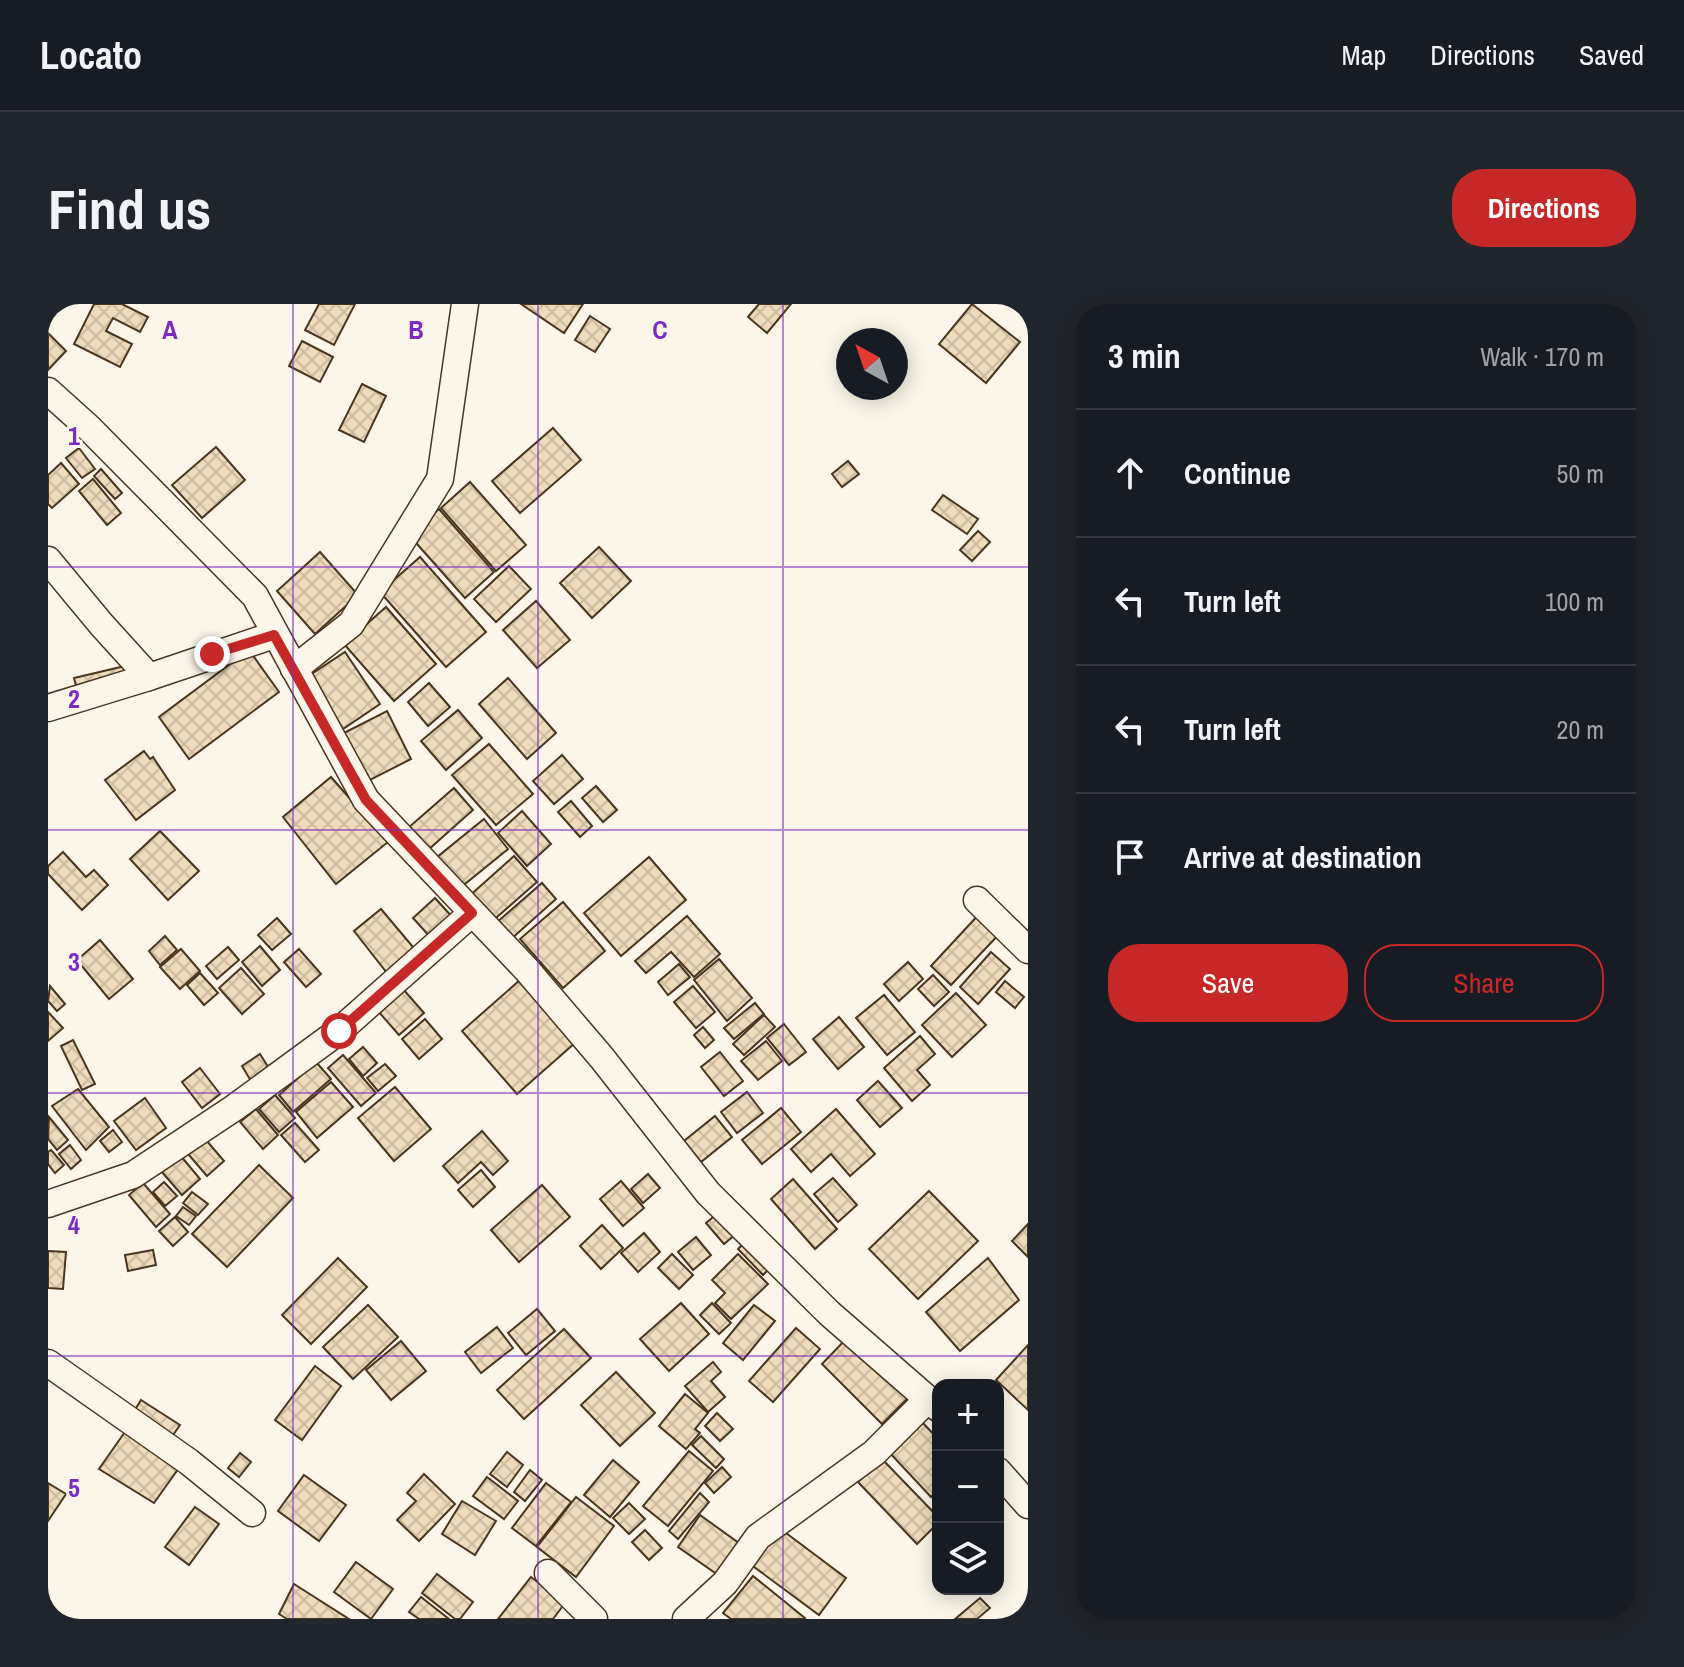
<!DOCTYPE html>
<html lang="en">
<head>
<meta charset="utf-8">
<style>
  :root { --surface:#171b24; --page:#20242c; --text:#f1f3f6; --muted:#9ea1a6; --line:#363941; --accent:#c62828 }
  body { margin:0; font-family:"Archivo Narrow",sans-serif; background:var(--page); color:var(--text) }
  .controls { position:absolute; right:24px; bottom:24px; display:grid; overflow:hidden; border-radius:16px; box-shadow:0 4px 20px #0003 }
  .controls button { width:72px; height:72px; display:grid; place-items:center; padding:0; border:0; border-bottom:2px solid var(--line); background:var(--surface); color:var(--text); font:40px sans-serif }
  .compass { position:absolute; left:788px; top:24px; width:72px; height:72px; border-radius:50%; background:var(--surface); box-shadow:0 4px 20px #0003; rotate:320deg }
  .stop { position:absolute; width:24px; height:24px; margin:-18px; border:6px solid #c62828; border-radius:50%; background:#fff }
  .stop.end { background:#c62828; border-color:#fff; box-shadow:0 2px 8px #0008 }
  .list { margin:0; padding:0; list-style:none }
  h2 { display:flex; justify-content:space-between; align-items:center; height:104px; margin:0; padding:0 32px; font-size:34px }
  h2 small { font-size:26px; font-weight:400; color:var(--muted) }
  .list li { display:grid; grid-template-columns:52px 1fr auto; gap:24px; align-items:center; box-sizing:border-box; height:128px; padding:0 32px; border-top:2px solid var(--line) }
  .list b { display:block; font-size:30px; white-space:nowrap }
  .list em { font-size:26px; font-style:normal; color:var(--muted) }
  .actions { display:flex; gap:16px; padding:24px 32px }
  .actions a { flex:1; padding:18px 0; border:2px solid var(--accent); border-radius:32px; text-align:center; font-size:28px; color:var(--accent) }
  .actions .main { background:var(--accent); color:#fff }
  .icon { flex:none; width:44px; height:44px; fill:none; stroke:currentColor; stroke-width:2; stroke-linecap:round; stroke-linejoin:round }
  .map { position:relative; flex:none; width:980px; height:1315px; overflow:hidden; border-radius:32px }
  header { display:flex; align-items:center; gap:48px; box-sizing:border-box; height:112px; padding:0 40px; background:var(--surface); border-bottom:2px solid var(--line) }
  header strong { font-size:38px }
  nav { display:flex; gap:44px; margin-inline-start:auto; font-size:28px }
  .intro { display:flex; align-items:center; justify-content:space-between; box-sizing:border-box; height:192px; padding:0 48px }
  h1 { margin:0; font-size:56px }
  .button { padding:20px 36px; border-radius:32px; background:var(--accent); color:#fff; font-size:28px; font-weight:700 }
  main { display:flex; gap:48px; padding:0 48px }
  aside { flex:1; background:var(--surface); border-radius:32px; box-shadow:0 4px 20px #0003 }
  .map>svg:first-child { display:block }
  .building { fill:url(#building-cross-hatch); stroke:#4a3520; stroke-width:2 }
  .lines { fill:none; stroke-linecap:round; stroke-linejoin:round }
  .minor-casing { stroke:#4a3520; stroke-width:29 }
  .minor { stroke:#fbf6e9; stroke-width:26 }
  .route { stroke:#c62828; stroke-width:10 }
  .grid { fill:none; stroke:#7b2cbf; stroke-width:2; stroke-opacity:0.55 }
  .grid-label { font-size:26px; text-anchor:middle; font-weight:bold; fill:#7b2cbf; stroke:#fbf6e9; stroke-width:6; stroke-linejoin:round; paint-order:stroke }
</style>
</head>
<body>
<header>
<strong>Locato</strong>
<nav><a>Map</a><a>Directions</a><a>Saved</a></nav>
</header>
<div class="intro"><h1>Find us</h1><a class="button">Directions</a></div>
<main>
<div class="map">
<svg width="980" height="1315" viewBox="0 0 980 1315">
  <defs>
    <pattern id="building-cross-hatch" width="8" height="8" patternUnits="userSpaceOnUse" patternTransform="scale(2)"><rect width="8" height="8" fill="#ecdcbc"/><path d="M0 0l8 8M0 8l8-8" fill="none" stroke="#ccbda1"/></pattern>
  </defs>
  <rect width="100%" height="100%" fill="#fbf6e9"/>
  <g class="building">
    <path d="M46 0H74L100 13 92 28 65 14 58 27 84 40 72 63 26 40Z"/>
    <path d="M271 0H307L286 41 257 26Z"/>
    <path d="M473 0H535L516 29Z"/>
    <path d="M711 0H743L719 29 700 13Z"/>
    <path d="M924 0 972 38 938 79 891 40Z"/>
    <path d="M542 12 562 25 547 48 527 36Z"/>
    <path d="M0 29 18 47 0 66Z"/>
    <path d="M254 37 285 53 272 78 241 62Z"/>
    <path d="M314 80 338 92 316 138 291 126Z"/>
    <path d="M505 124 533 156 472 209 444 177Z"/>
    <path d="M168 143 197 176 154 214 124 181Z"/>
    <path d="M31 144 47 165 34 174 18 154Z"/>
    <path d="M800 157 811 170 794 183 784 170Z"/>
    <path d="M13 159 31 180 4 204 0 200V171Z"/>
    <path d="M53 165 74 189 67 195 46 172Z"/>
    <path d="M45 175 73 209 59 221 31 187Z"/>
    <path d="M422 178 478 241 448 267 393 204Z"/>
    <path d="M895 191 930 215 919 230 884 206Z"/>
    <path d="M391 205 446 268 417 294 361 231Z"/>
    <path d="M930 227 942 238 924 257 912 246Z"/>
    <path d="M551 243 583 277 544 314 512 279Z"/>
    <path d="M272 248 310 291 267 330 229 287Z"/>
    <path d="M372 253 438 328 398 363 332 288Z"/>
    <path d="M461 262 483 285 448 318 426 295Z"/>
    <path d="M488 297 522 336 489 364 455 326Z"/>
    <path d="M338 303 388 360 346 397 296 340Z"/>
    <path d="M201 346 231 388 141 455 111 413Z"/>
    <path d="M297 348 332 400 295 425 259 373Z"/>
    <path d="M77 362 80 376 30 389 26 374Z"/>
    <path d="M460 374 508 429 479 455 431 400Z"/>
    <path d="M381 379 402 403 380 422 360 398Z"/>
    <path d="M410 406 434 434 398 466 373 437Z"/>
    <path d="M339 407 363 455 320 477 296 429Z"/>
    <path d="M441 440 485 490 448 521 404 471Z"/>
    <path d="M96 447 102 455 105 453 127 486 88 516 57 476Z"/>
    <path d="M514 451 535 475 506 500 485 477Z"/>
    <path d="M283 473 340 538 288 580 235 513Z"/>
    <path d="M548 482 569 506 555 518 534 494Z"/>
    <path d="M406 484 425 506 380 546 360 524Z"/>
    <path d="M523 497 544 522 532 533 510 508Z"/>
    <path d="M474 507 503 540 479 562 450 529Z"/>
    <path d="M436 515 460 545 412 584 388 554Z"/>
    <path d="M112 527 151 567 120 596 82 555Z"/>
    <path d="M15 548 38 573 46 566 60 581 34 606 0 570V562Z"/>
    <path d="M466 552 489 578 441 620 419 594Z"/>
    <path d="M601 553 638 596 573 652 536 609Z"/>
    <path d="M494 579 508 595 462 636 448 619Z"/>
    <path d="M387 594 406 615 384 635 365 614Z"/>
    <path d="M515 598 557 647 515 684 472 635Z"/>
    <path d="M333 605 370 649 343 674 306 627Z"/>
    <path d="M934 607 955 626 903 681 883 662Z"/>
    <path d="M639 612 672 650 646 673 623 648 598 669 587 657Z"/>
    <path d="M229 614 243 630 224 646 210 631Z"/>
    <path d="M117 632 129 646 112 661 101 647Z"/>
    <path d="M52 636 85 675 61 695 29 656Z"/>
    <path d="M212 642 232 666 214 682 194 658Z"/>
    <path d="M180 643 191 656 169 675 158 662Z"/>
    <path d="M133 645 152 667 132 685 112 663Z"/>
    <path d="M251 645 273 670 258 683 236 658Z"/>
    <path d="M943 648 962 665 930 700 912 683Z"/>
    <path d="M671 655 704 694 679 717 646 676Z"/>
    <path d="M860 658 875 675 851 697 836 680Z"/>
    <path d="M631 660 642 673 620 691 610 678Z"/>
    <path d="M193 664 216 690 194 710 171 684Z"/>
    <path d="M152 669 170 689 156 701 139 681Z"/>
    <path d="M885 671 901 688 886 702 870 685Z"/>
    <path d="M472 676 527 739 469 790 414 727Z"/>
    <path d="M957 677 976 693 967 704 948 688Z"/>
    <path d="M2 682 17 700 9 707 0 697Z"/>
    <path d="M645 682 667 708 648 724 626 698Z"/>
    <path d="M355 685 376 709 351 731 330 707Z"/>
    <path d="M908 689 938 721 904 753 874 721Z"/>
    <path d="M836 691 867 728 839 751 808 714Z"/>
    <path d="M707 699 716 710 686 735 676 724Z"/>
    <path d="M0 708 15 724 0 737Z"/>
    <path d="M716 711 727 723 696 751 685 740Z"/>
    <path d="M791 713 816 743 790 765 765 735Z"/>
    <path d="M377 715 394 735 371 755 354 735Z"/>
    <path d="M736 720 758 748 741 761 719 734Z"/>
    <path d="M655 723 666 736 657 744 646 731Z"/>
    <path d="M872 732 887 750 869 766 882 781 864 797 836 764Z"/>
    <path d="M25 736 47 780 34 786 13 742Z"/>
    <path d="M718 737 734 757 710 776 693 757Z"/>
    <path d="M315 743 329 759 315 772 301 755Z"/>
    <path d="M672 748 695 777 676 792 653 763Z"/>
    <path d="M212 750 222 766 203 777 194 762Z"/>
    <path d="M295 751 328 789 313 802 280 764Z"/>
    <path d="M268 758 283 775 245 808 231 791Z"/>
    <path d="M337 760 348 772 330 787 319 774Z"/>
    <path d="M152 764 172 790 154 804 134 778Z"/>
    <path d="M830 777 854 804 832 823 809 796Z"/>
    <path d="M283 778 305 803 269 834 248 808Z"/>
    <path d="M347 783 383 825 346 857 310 814Z"/>
    <path d="M30 785 61 823 38 846 4 802Z"/>
    <path d="M699 788 715 809 689 829 673 808Z"/>
    <path d="M227 791 247 814 231 828 211 805Z"/>
    <path d="M97 794 118 824 88 846 66 817Z"/>
    <path d="M733 804 753 828 714 860 694 836Z"/>
    <path d="M208 805 230 831 215 845 192 818Z"/>
    <path d="M788 805 827 850 802 872 783 850 763 868 743 845Z"/>
    <path d="M667 812 684 833 653 858 636 837Z"/>
    <path d="M1 813 20 836 9 846 0 835Z"/>
    <path d="M247 819 271 846 257 858 233 831Z"/>
    <path d="M65 826 74 838 61 848 52 837Z"/>
    <path d="M434 827 460 857 445 871 433 858 410 879 395 862Z"/>
    <path d="M152 829 176 857 159 872 135 844Z"/>
    <path d="M22 841 33 856 23 865 11 850Z"/>
    <path d="M3 846 16 861 7 869 0 860V848Z"/>
    <path d="M132 851 152 875 134 891 113 867Z"/>
    <path d="M211 861 245 894 179 963 144 930Z"/>
    <path d="M433 866 447 883 425 903 410 886Z"/>
    <path d="M600 870 612 884 595 899 583 885Z"/>
    <path d="M785 874 809 901 790 918 766 890Z"/>
    <path d="M745 875 789 925 767 945 723 895Z"/>
    <path d="M573 877 596 904 575 922 552 895Z"/>
    <path d="M116 878 129 892 117 902 105 888Z"/>
    <path d="M95 879 122 910 108 923 81 891Z"/>
    <path d="M494 881 522 913 471 958 443 926Z"/>
    <path d="M881 887 930 937 870 995 821 945Z"/>
    <path d="M144 888 160 900 150 911 135 899Z"/>
    <path d="M135 903 148 912 141 921 128 912Z"/>
    <path d="M670 909 688 930 676 940 658 919Z"/>
    <path d="M127 913 140 928 125 942 111 927Z"/>
    <path d="M980 920V953L964 937Z"/>
    <path d="M554 921 575 944 553 965 532 942Z"/>
    <path d="M596 929 612 948 590 968 573 949Z"/>
    <path d="M648 933 663 951 645 966 630 948Z"/>
    <path d="M699 936 725 961 715 971 690 945Z"/>
    <path d="M105 946 108 961 80 967 77 951Z"/>
    <path d="M0 947 18 948 15 985 0 984Z"/>
    <path d="M624 950 645 971 631 985 610 964Z"/>
    <path d="M690 950 720 980 683 1015 667 999 677 989 664 976Z"/>
    <path d="M290 954 319 983 263 1040 234 1011Z"/>
    <path d="M940 954 971 996 912 1047 878 1008Z"/>
    <path d="M633 999 661 1030 621 1067 592 1035Z"/>
    <path d="M664 999 683 1019 671 1030 652 1011Z"/>
    <path d="M320 1001 350 1033 305 1075 275 1043Z"/>
    <path d="M706 1001 727 1017 695 1056 675 1039Z"/>
    <path d="M489 1005 507 1027 478 1051 460 1029Z"/>
    <path d="M449 1023 465 1044 433 1069 417 1048Z"/>
    <path d="M748 1024 772 1045 725 1098 701 1077Z"/>
    <path d="M516 1025 543 1054 476 1115 449 1086Z"/>
    <path d="M800 1033 861 1093 834 1120 774 1060Z"/>
    <path d="M353 1037 378 1067 343 1096 318 1066Z"/>
    <path d="M980 1041V1106L948 1076Z"/>
    <path d="M665 1058 673 1068 663 1077 677 1093 660 1108 637 1082Z"/>
    <path d="M267 1062 293 1082 254 1136 227 1116Z"/>
    <path d="M568 1068 607 1109 572 1142 533 1101Z"/>
    <path d="M637 1090 660 1109 647 1125 652 1129 638 1145 611 1122Z"/>
    <path d="M93 1096 132 1121 123 1134 85 1109Z"/>
    <path d="M669 1109 685 1125 672 1137 657 1122Z"/>
    <path d="M874 1118 890 1135V1186L883 1193 841 1148Z"/>
    <path d="M79 1125 133 1161 106 1199 51 1165Z"/>
    <path d="M653 1132 676 1155 668 1164 644 1141Z"/>
    <path d="M641 1147 665 1167 620 1222 595 1202Z"/>
    <path d="M459 1148 475 1161 459 1183 442 1170Z"/>
    <path d="M192 1149 203 1158 191 1173 180 1164Z"/>
    <path d="M834 1155 890 1213V1219L869 1240 810 1178Z"/>
    <path d="M565 1156 591 1178 562 1213 536 1191Z"/>
    <path d="M674 1163 683 1173 666 1189 657 1179Z"/>
    <path d="M482 1166 494 1176 477 1197 466 1188Z"/>
    <path d="M376 1170 407 1200 371 1237 349 1216 368 1197 359 1189Z"/>
    <path d="M256 1171 298 1201 271 1237 230 1207Z"/>
    <path d="M439 1173 470 1197 456 1215 425 1192Z"/>
    <path d="M0 1179 18 1190 0 1217Z"/>
    <path d="M498 1179 523 1198 488 1242 464 1224Z"/>
    <path d="M652 1189 661 1198 630 1235 621 1227Z"/>
    <path d="M528 1193 566 1222 528 1273 489 1243Z"/>
    <path d="M414 1197 448 1217 427 1251 394 1230Z"/>
    <path d="M581 1199 597 1215 581 1230 565 1214Z"/>
    <path d="M147 1203 171 1220 141 1261 117 1243Z"/>
    <path d="M652 1211 695 1242 673 1273 630 1243Z"/>
    <path d="M730 1223 798 1274 771 1311 702 1260Z"/>
    <path d="M597 1226 614 1244 601 1256 584 1238Z"/>
    <path d="M308 1258 345 1285 323 1315 286 1288Z"/>
    <path d="M389 1270 425 1298 412 1315H407L374 1289Z"/>
    <path d="M705 1272 757 1314 756 1315H683L675 1309Z"/>
    <path d="M483 1273 517 1299 505 1315H450Z"/>
    <path d="M246 1280 301 1315H239L231 1310Z"/>
    <path d="M373 1293 401 1315H371L361 1308Z"/>
    <path d="M932 1294 942 1304 929 1315H907Z"/>
  </g>
  <g class="lines">
    <defs>
      <g id="minor">
        <path d="M0 87 40 123 207 292 318 496 479 666 554 754 660 889 781 1009 890 1104"/>
        <path d="M0 256 53 320 101 373 226 331"/>
        <path d="M246 365 303 320 392 175 417 0"/>
        <path d="M0 404 101 373"/>
        <path d="M929 596 980 646"/>
        <path d="M0 900 85 871 186 804 291 727 424 609"/>
        <path d="M0 1059 141 1158 204 1209"/>
        <path d="M950 1167 980 1201"/>
        <path d="M500 1269 546 1315"/>
        <path d="M638 1315 677 1279 710 1233 826 1149 880 1095"/>
      </g>
    </defs>
    <use href="#minor" class="minor-casing"/>
    <use href="#minor" class="minor"/>
  </g>
  <g class="lines">
    <path class="route" d="M164 350 226 331 318 496 424 609 291 727"/>
  </g>
  <path class="grid" d="M245 0V1315M490 0V1315M735 0V1315M0 263H980M0 526H980M0 789H980M0 1052H980"/>
  <g class="grid-label">
    <text x="122" y="35">A</text>
    <text x="368" y="35">B</text>
    <text x="612" y="35">C</text>
    <text x="26" y="141">1</text>
    <text x="26" y="404">2</text>
    <text x="26" y="667">3</text>
    <text x="26" y="930">4</text>
    <text x="26" y="1193">5</text>
  </g>
</svg>
<div class="controls">
<button>+</button>
<button>−</button>
<button><svg class="icon" aria-label="layers" viewBox="0 0 24 24"><path d="M12 4l9 5-9 5-9-5zM3 14l9 5 9-5"/></svg></button>
</div>
<svg class="compass" viewBox="-18 -18 36 36"><path d="M0-13l5 13h-10z" fill="#e53935"/><path d="M0 13l5-13h-10z" fill="#9ea1a6"/></svg>
<div class="stop" style="left:291px;top:727px"></div>
<div class="stop end" style="left:164px;top:350px"></div>
</div>
<aside>
<h2>3 min<small>Walk · 170 m</small></h2>
<ul class="list">
<li><svg class="icon" aria-label="ahead" viewBox="0 0 24 24"><path d="M12 20V5M6 11l6-6 6 6"/></svg><div><b>Continue</b></div><em>50 m</em></li>
<li><svg class="icon" aria-label="left" viewBox="0 0 24 24"><path d="M17 20v-9H6M10 6l-5 5 5 5"/></svg><div><b>Turn left</b></div><em>100 m</em></li>
<li><svg class="icon" aria-label="left" viewBox="0 0 24 24"><path d="M17 20v-9H6M10 6l-5 5 5 5"/></svg><div><b>Turn left</b></div><em>20 m</em></li>
<li><svg class="icon" aria-label="arrive" viewBox="0 0 24 24"><path d="M6 21V4h12l-3 4 3 4H6"/></svg><div><b>Arrive at destination</b></div></li>
</ul>
<div class="actions"><a class="main">Save</a><a>Share</a></div>
</aside>
</main>
</body>
</html>
